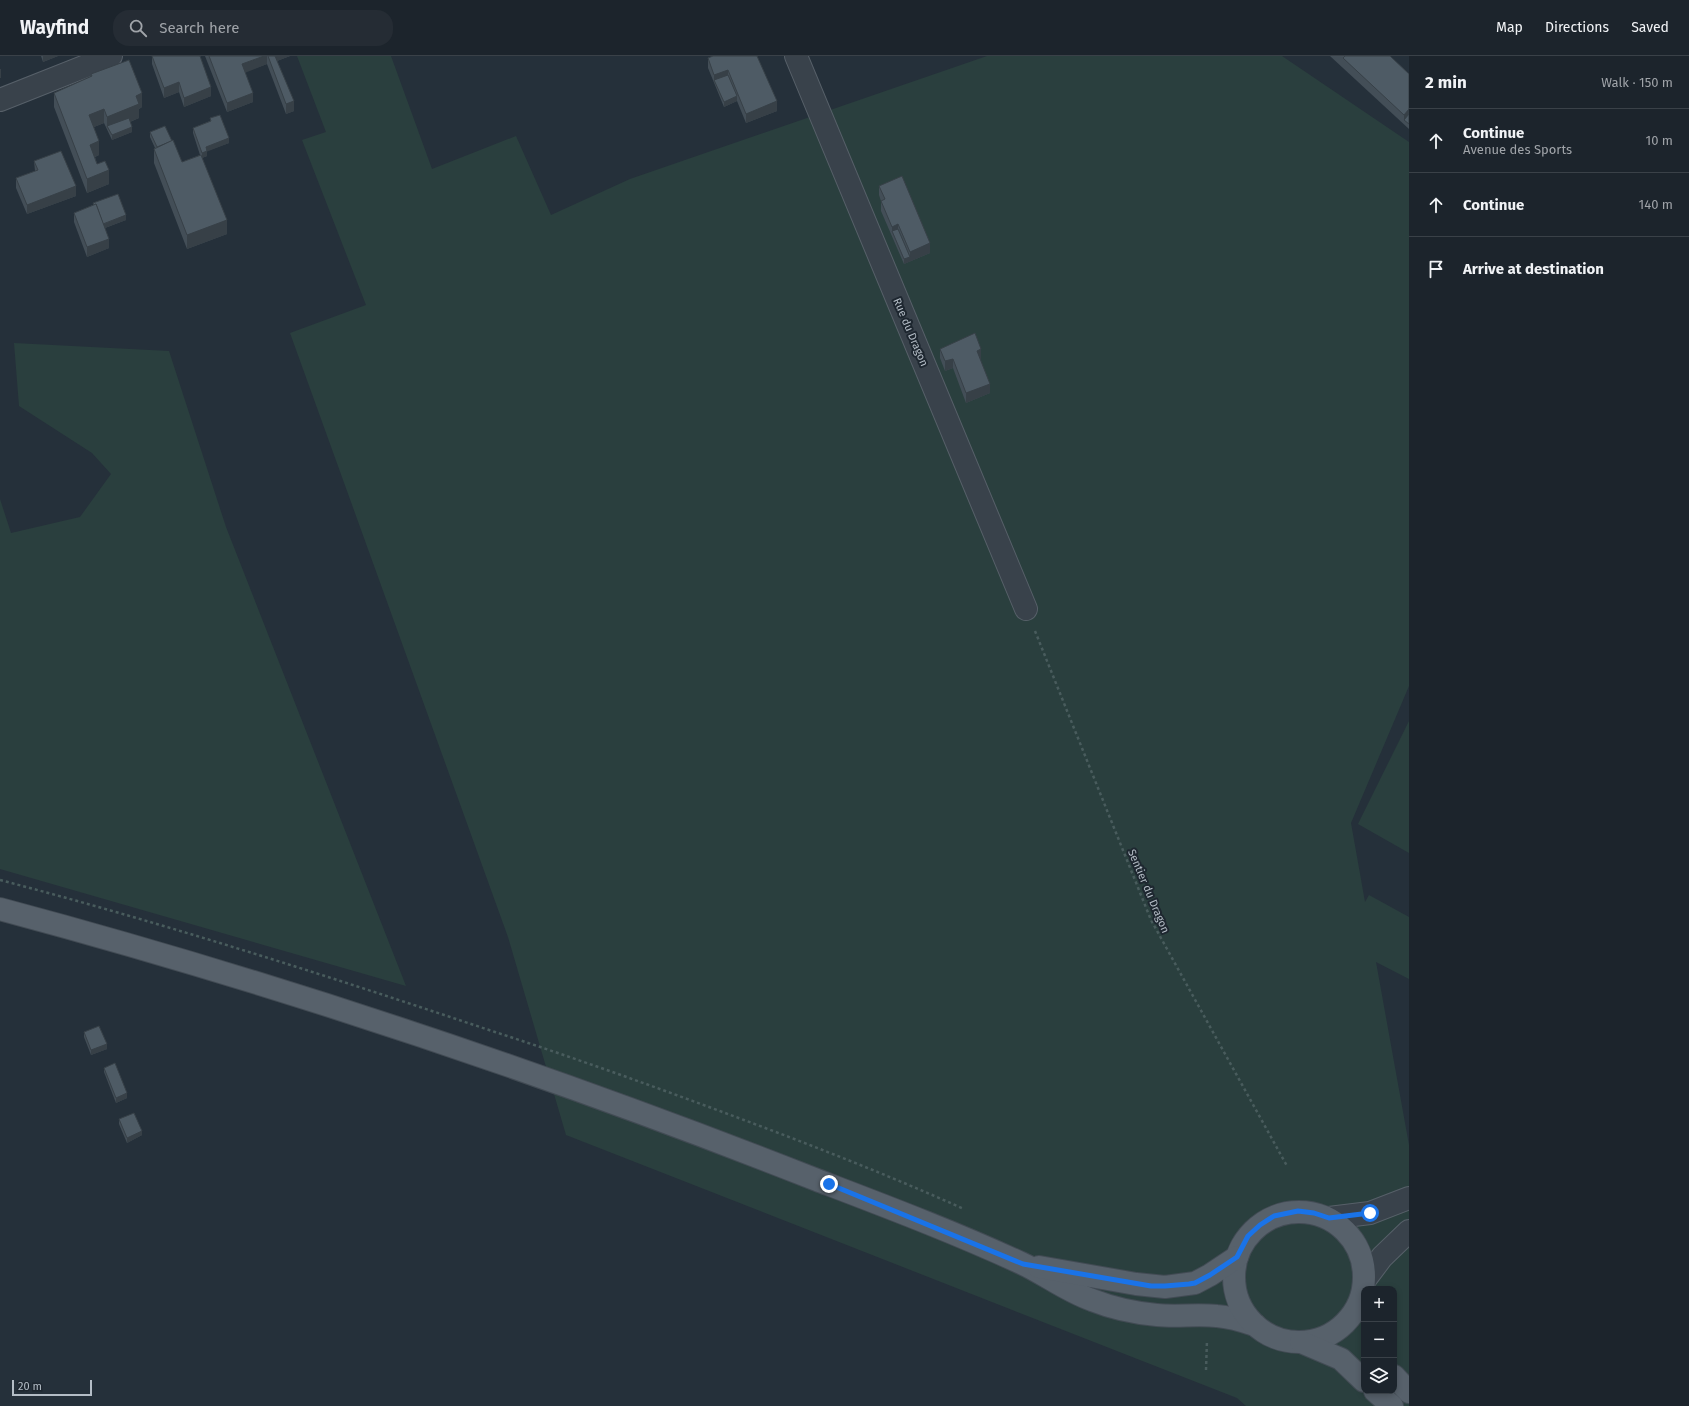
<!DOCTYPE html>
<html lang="en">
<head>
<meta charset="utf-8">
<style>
  :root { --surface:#1c242c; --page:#252c34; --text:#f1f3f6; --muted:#a0a4a9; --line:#3a4148 }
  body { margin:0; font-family:"Fira Sans",sans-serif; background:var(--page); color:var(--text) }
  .controls { position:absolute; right:12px; bottom:12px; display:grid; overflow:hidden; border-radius:8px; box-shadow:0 2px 6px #0003 }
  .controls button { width:36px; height:36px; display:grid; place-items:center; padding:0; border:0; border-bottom:1px solid var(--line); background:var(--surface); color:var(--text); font:20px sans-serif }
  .scale { position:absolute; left:12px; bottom:10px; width:80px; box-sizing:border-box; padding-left:4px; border:2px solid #b4bdc6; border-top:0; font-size:11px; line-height:14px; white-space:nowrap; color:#b4bdc6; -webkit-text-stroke:3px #1e2730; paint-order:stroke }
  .stop { position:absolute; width:12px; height:12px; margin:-9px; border:3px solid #1a73e8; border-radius:50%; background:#fff }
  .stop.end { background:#1a73e8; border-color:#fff; box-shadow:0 1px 4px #0008 }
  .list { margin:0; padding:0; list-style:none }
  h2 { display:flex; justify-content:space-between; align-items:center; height:52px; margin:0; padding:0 16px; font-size:17px }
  h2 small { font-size:13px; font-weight:400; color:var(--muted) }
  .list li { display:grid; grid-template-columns:26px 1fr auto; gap:12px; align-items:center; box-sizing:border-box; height:64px; padding:0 16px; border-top:1px solid var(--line) }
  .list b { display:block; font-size:15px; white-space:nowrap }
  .list p { margin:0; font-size:13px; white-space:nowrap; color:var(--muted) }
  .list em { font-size:13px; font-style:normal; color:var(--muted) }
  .icon { flex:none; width:22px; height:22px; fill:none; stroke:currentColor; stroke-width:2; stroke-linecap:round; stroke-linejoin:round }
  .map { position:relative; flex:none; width:1409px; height:1350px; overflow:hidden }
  header { display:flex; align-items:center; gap:24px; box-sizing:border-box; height:56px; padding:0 20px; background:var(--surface); border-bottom:1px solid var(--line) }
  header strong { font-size:19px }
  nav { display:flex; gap:22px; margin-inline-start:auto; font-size:14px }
  .search { width:280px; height:36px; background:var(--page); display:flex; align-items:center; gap:10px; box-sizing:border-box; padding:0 14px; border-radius:16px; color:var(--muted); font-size:15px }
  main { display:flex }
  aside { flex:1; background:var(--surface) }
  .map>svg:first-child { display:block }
  .green { fill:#2a3f3e; fill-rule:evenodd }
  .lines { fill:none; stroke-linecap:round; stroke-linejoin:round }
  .minor-casing { stroke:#576069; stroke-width:24 }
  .major-casing { stroke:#424b54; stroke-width:24 }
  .path { stroke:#495c5d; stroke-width:2.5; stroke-dasharray:3 3; stroke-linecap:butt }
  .minor { stroke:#39424b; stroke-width:22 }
  .major { stroke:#57616b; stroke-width:22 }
  .wall { fill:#434e57 }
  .shaded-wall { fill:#374047 }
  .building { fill:#4e5b65; stroke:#374047 }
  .route { stroke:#1a73e8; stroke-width:5 }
  .labels { text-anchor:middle; stroke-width:4; stroke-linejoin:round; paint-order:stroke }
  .street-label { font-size:11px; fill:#b4bdc6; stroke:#1e2730 }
</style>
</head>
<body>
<header>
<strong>Wayfind</strong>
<div class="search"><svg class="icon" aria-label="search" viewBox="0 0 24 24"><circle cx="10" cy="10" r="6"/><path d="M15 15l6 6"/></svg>Search here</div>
<nav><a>Map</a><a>Directions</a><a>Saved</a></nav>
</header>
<main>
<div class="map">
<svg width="1409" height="1350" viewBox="0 0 1409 1350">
  <rect width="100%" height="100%" fill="#25303a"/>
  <g class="green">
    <path d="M297 0H391L432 113 516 80 551 159 630 123 987 0H1282L1409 86V630L1351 767 1365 846 1369 839 1409 861V923L1376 906 1409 1089V1350H1246L1237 1342 566 1079 508 881 290 277 366 249 302 84 326 76ZM1364 1233H1394V1335H1364Z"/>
    <path d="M14 287 169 295 226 471 406 930 0 813V443L11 477 80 461 111 418 92 397 19 350Z"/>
    <path d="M1409 665V797L1358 768Z"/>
  </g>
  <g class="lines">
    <defs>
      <g id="minor">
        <path d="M796 0 1026 553"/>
        <path d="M0 44 111 0"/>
        <path d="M1329 1162 1370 1157 1409 1142"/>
        <path d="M1364 1225 1382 1201 1409 1175"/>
      </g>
      <g id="major">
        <path d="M0 853C277 927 550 1019 817 1124 885 1150 954 1176 1021 1207 1045 1218 1066 1235 1092 1244 1112 1252 1135 1257 1157 1259 1176 1261 1197 1258 1217 1260 1230 1261 1243 1265 1255 1269"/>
        <circle cx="1299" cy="1221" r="65"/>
        <path d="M1039 1211 1136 1228 1165 1231 1195 1227 1210 1219 1237 1201"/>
        <path d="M1301 1286 1341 1303 1364 1325"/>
        <path d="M1394 1320 1409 1336"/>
        <path d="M1375 1335 1392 1350"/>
      </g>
    </defs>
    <use href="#minor" class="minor-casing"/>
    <use href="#major" class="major-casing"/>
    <g class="path">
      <path d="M1035 575 1151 864 1287 1110"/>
      <path d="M0 824C167 868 331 921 495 976 584 1005 672 1037 760 1070 829 1096 897 1123 964 1153"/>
      <path d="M1206 1314 1207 1284"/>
    </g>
    <use href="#minor" class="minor"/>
    <use href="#major" class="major"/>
  </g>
  <g class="wall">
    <path d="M41 0H58L43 6Z"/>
    <path d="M152 0H200L211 40 184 51 179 36 164 42 152 8Z"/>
    <path d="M205 0H290L277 5 294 55 286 58 267 8 245 16 253 46 227 56Z"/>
    <path d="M713 0 777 55 746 67 737 45 724 51 708 12V2Z"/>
    <path d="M1330 0H1390L1409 18V73Z"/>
    <path d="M91 18 142 51 139 53V62L130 66 132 76 112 84 104 67 94 71 99 99 95 101 97 108 109 128 87 137 54 51V37L91 20Z"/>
    <path d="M210 62 229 87 207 95V100L202 102 227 178 187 193 154 107V93L155 92 150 81V76L172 85 182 106 200 99 193 77V72L210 65Z"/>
    <path d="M34 105 76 140 27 158 16 132V122L35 115Z"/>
    <path d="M879 130 930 197 904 208 881 155V145L879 139Z"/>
    <path d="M93 147 126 164 105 172 109 192 87 201 74 166V157L93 149Z"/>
    <path d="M940 293 981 303H980L990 337 966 347 953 312 945 315 940 302Z"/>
    <path d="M84 976 107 993 91 999 84 981Z"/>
    <path d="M104 1012 127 1042 116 1047 104 1016Z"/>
    <path d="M119 1063 142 1079 127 1087 119 1068Z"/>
  </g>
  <g class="shaded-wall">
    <path d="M43 0H58L43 6Z"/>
    <path d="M264 0H267V8L242 18V8Z"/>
    <path d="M274 0H290L274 6Z"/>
    <rect x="0" y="13" width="1" height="9"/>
    <path d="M728 14V23L714 24V19Z"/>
    <path d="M179 26V36L164 42V32Z"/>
    <path d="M211 31V40L184 51V42Z"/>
    <path d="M142 37V51L139 53V62L109 74 107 70V61L136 40Z"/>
    <path d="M253 37V46L227 56V47Z"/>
    <path d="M737 40V45L724 51V46Z"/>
    <path d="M294 45V55L286 58V48Z"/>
    <path d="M777 45V55L746 67V58Z"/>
    <path d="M104 53V67L89 73V59Z"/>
    <path d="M1409 53V63L1404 64V59Z"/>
    <path d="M132 71V76L112 84V79Z"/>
    <path d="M229 82V87L206 96V91Z"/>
    <path d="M99 85V99L90 103V89Z"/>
    <path d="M207 95V100L202 102V97Z"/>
    <path d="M109 114V128L87 137V123Z"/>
    <path d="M76 130V140L27 158V149Z"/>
    <path d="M126 159V164L102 173V169Z"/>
    <path d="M227 164V178L187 193V179Z"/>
    <path d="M898 168V177L892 175V180V171Z"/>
    <path d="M109 183V192L87 201V191Z"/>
    <path d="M930 187V197L904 208V203L910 201V196Z"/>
    <path d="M981 293V303L977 305V295Z"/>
    <path d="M953 303V312L945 315V305Z"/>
    <path d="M990 328V337L966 347V337Z"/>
    <path d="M107 988V993L91 999V994Z"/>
    <path d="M127 1037V1042L116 1047V1042Z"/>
    <path d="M142 1075V1079L127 1087V1082Z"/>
  </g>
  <g class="building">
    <path d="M152 0H200L211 31 184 42 179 26 164 32Z"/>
    <path d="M209 0H264L242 8 253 37 227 47Z"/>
    <path d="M268 0H275L294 45 286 48Z"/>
    <path d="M713 0H757L777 45 746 58 728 14 714 19 708 2Z"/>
    <path d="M1345 0H1390L1409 18V53L1404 59 1343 2Z"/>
    <path d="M129 4 142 37 136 40 139 48 107 61 104 53 89 59 99 85 90 89 97 108 105 105 109 114 87 123 54 37 92 20 91 18Z"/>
    <path d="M728 19 737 40 724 46 714 24Z"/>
    <path d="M1409 58V68L1404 64Z"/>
    <path d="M220 59 229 82 206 91 207 95 202 97 193 72 211 65 210 62Z"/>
    <path d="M129 62 132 71 112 79 107 70Z"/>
    <path d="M165 70 172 85 157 91 150 76Z"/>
    <path d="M173 84 182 106 201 99 227 164 187 179 154 93Z"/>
    <path d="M61 95 76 130 27 149 16 122 38 114 34 105Z"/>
    <path d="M902 120 930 187 910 196 898 168 892 171 881 145 885 143 879 130Z"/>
    <path d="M118 138 126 159 103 168 96 148 94 149 93 147Z"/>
    <path d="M96 148 109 183 87 191 74 157Z"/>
    <path d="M898 173 910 201 904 203 892 175Z"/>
    <path d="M975 277 981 293 977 295 990 328 966 337 953 303 945 305 940 293Z"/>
    <path d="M99 970 107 988 91 994 84 976Z"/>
    <path d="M115 1007 127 1037 116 1042 104 1012Z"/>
    <path d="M134 1057 142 1075 127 1082 119 1063Z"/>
  </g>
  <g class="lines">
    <path class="route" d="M829 1128 1023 1208 1151 1230H1165L1189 1228 1195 1227 1210 1219 1237 1201 1248 1180 1260 1169 1274 1160 1298 1155 1314 1157 1329 1162 1370 1157"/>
  </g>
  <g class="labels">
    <g class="street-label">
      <text transform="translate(911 276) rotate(67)" y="4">Rue du Dragon</text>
      <text transform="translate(1149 835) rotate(67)" y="4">Sentier du Dragon</text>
    </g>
  </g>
</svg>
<div class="controls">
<button>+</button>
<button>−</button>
<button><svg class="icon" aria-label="layers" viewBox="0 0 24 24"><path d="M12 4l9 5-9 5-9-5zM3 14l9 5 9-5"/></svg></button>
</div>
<div class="scale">20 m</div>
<div class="stop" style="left:1370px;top:1157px"></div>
<div class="stop end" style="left:829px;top:1128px"></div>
</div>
<aside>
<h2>2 min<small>Walk · 150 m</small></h2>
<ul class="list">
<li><svg class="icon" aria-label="ahead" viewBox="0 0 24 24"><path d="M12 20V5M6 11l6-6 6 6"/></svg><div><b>Continue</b><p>Avenue des Sports</p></div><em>10 m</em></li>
<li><svg class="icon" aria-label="ahead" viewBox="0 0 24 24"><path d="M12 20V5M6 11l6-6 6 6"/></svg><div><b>Continue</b></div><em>140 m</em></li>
<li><svg class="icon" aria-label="arrive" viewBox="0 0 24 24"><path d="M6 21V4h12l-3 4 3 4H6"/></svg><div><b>Arrive at destination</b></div></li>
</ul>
</aside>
</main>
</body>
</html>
